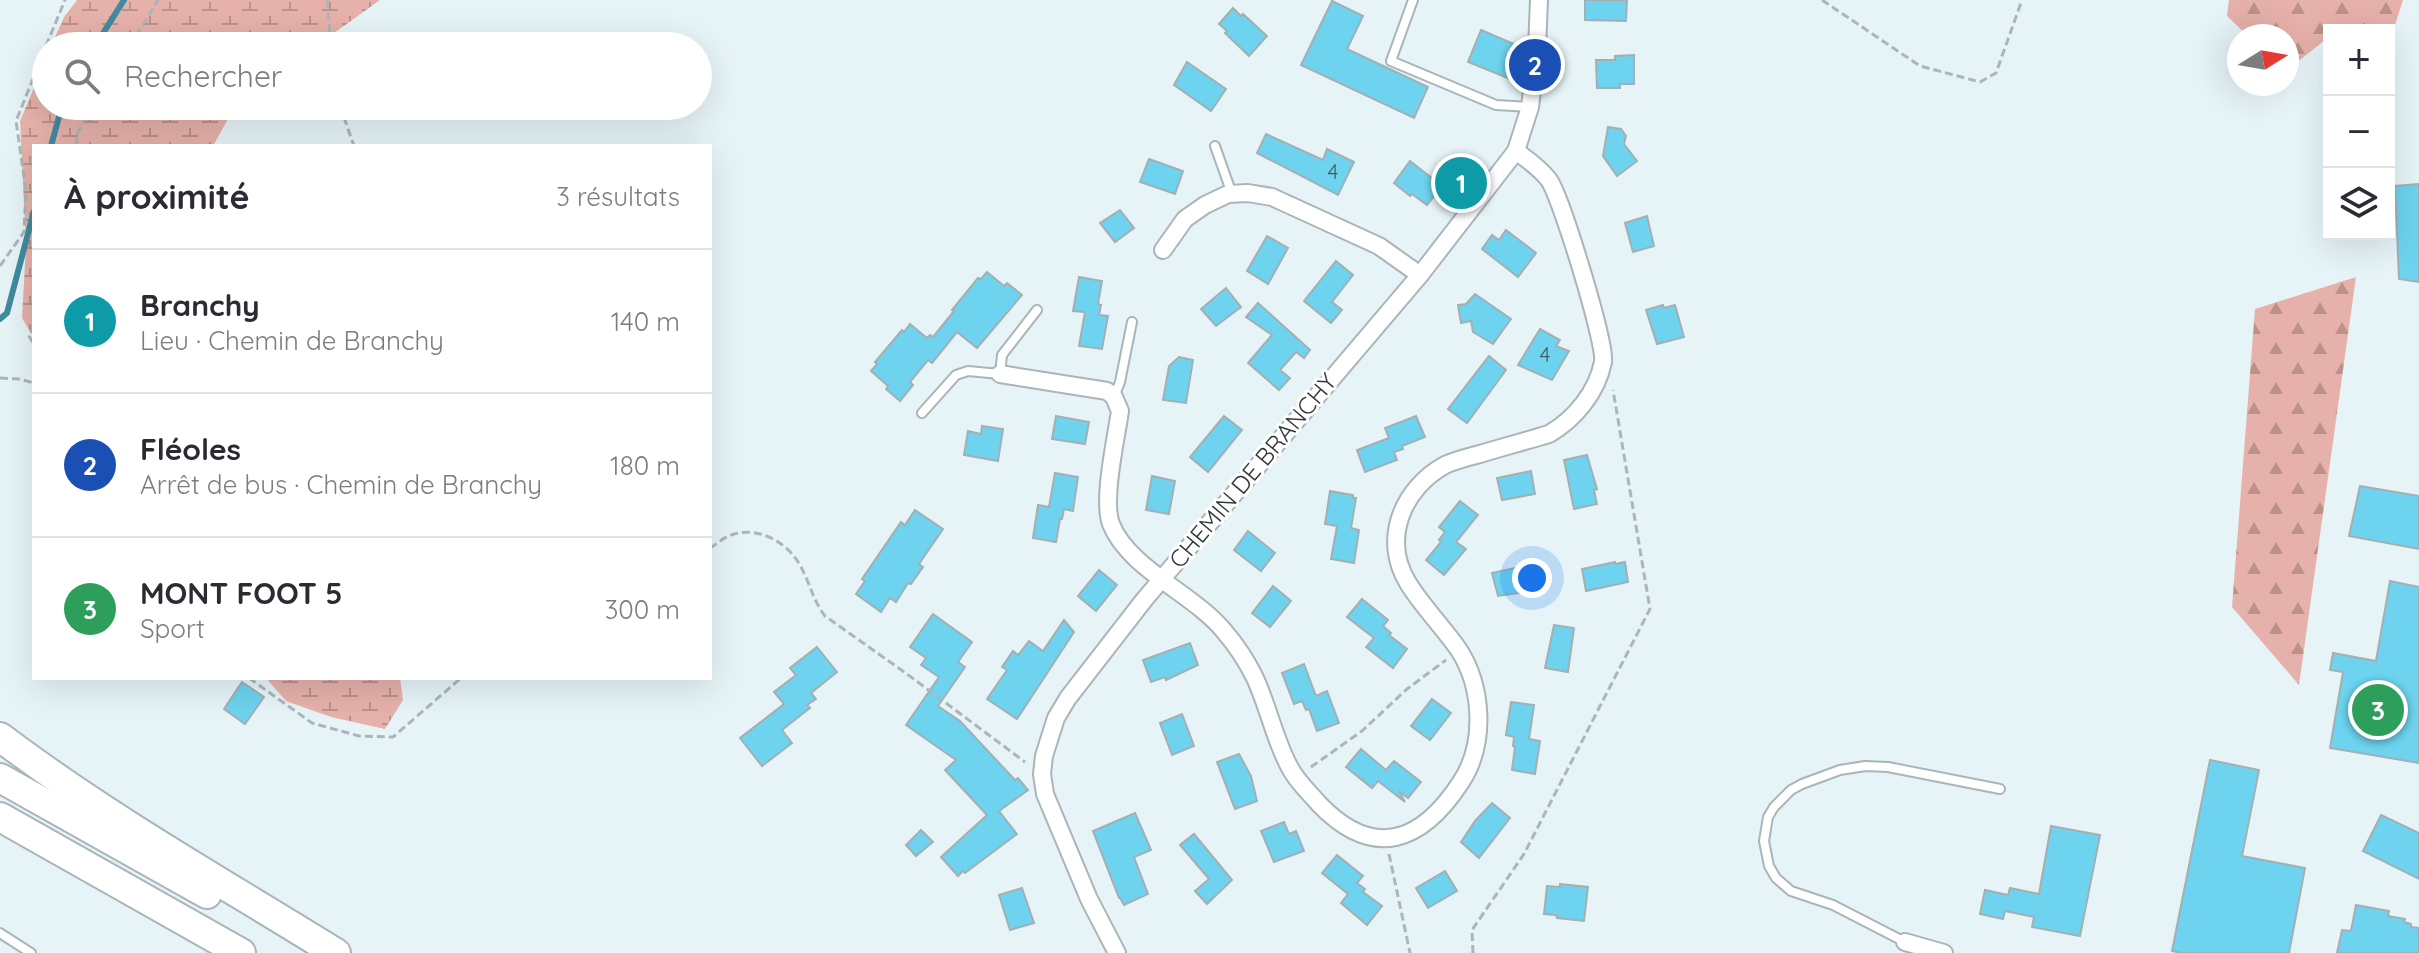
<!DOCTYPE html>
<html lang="fr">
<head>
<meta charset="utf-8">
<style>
  :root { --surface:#fff; --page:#f2f2f3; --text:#2b2b33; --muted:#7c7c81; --line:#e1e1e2; --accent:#a2070f }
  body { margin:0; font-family:Quicksand,sans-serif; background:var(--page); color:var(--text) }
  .controls { position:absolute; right:24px; top:24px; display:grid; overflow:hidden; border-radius:0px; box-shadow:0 8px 32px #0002 }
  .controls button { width:72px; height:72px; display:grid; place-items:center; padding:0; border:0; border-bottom:2px solid var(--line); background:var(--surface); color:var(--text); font:40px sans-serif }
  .compass { position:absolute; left:2227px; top:24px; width:72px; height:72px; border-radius:50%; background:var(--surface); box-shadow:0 8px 32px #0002; rotate:79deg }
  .you { position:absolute; left:1532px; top:578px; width:28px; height:28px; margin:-20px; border:6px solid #fff; border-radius:50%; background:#1a73e8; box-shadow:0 0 0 12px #1a73e833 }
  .badge { display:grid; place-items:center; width:52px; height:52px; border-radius:50%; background:var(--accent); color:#fff; font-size:26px; font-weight:700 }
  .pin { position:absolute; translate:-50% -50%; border:4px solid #fff; box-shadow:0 2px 8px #0006 }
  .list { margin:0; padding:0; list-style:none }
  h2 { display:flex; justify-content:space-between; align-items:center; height:104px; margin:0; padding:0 32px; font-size:34px }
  h2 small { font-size:26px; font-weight:400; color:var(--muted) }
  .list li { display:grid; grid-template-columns:52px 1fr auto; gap:24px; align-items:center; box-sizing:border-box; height:144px; padding:0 32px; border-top:2px solid var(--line) }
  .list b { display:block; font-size:30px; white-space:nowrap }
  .list p { margin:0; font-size:26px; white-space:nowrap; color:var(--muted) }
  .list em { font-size:26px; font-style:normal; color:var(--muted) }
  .icon { flex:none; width:44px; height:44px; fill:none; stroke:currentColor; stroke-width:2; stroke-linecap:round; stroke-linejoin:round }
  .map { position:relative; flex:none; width:2419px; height:953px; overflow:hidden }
  .search { position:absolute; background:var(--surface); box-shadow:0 8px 32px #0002; left:32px; top:32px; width:680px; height:88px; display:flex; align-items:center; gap:20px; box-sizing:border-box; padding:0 28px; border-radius:44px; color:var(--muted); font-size:30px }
  .panel { position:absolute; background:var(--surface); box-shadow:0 8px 32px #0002; left:32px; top:144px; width:680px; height:536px; border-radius:0px }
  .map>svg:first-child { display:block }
  .forest { fill:url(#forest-firs) }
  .wetland { fill:url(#wetland-marsh) }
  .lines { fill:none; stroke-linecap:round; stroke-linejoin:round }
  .stream { stroke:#408b9e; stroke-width:6 }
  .building { fill:#6dd3ef; stroke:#a3afb3; stroke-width:2 }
  .service-casing { stroke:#a9b5b9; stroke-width:12 }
  .minor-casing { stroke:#a9b5b9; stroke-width:20 }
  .motorway-casing { stroke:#a9b5b9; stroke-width:32 }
  .path { stroke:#abb6b9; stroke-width:3; stroke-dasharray:8 4; stroke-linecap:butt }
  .service { stroke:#fff; stroke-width:8 }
  .minor { stroke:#fff; stroke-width:16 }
  .motorway { stroke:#fff; stroke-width:28 }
  .labels { text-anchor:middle; stroke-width:6; stroke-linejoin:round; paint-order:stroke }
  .number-label { font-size:20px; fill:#3f5c64 }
  .street-label { font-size:24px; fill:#303536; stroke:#fefefe }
</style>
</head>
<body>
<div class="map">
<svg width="2419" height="953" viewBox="0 0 2419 953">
  <defs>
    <pattern id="forest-firs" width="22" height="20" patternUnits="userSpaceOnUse" patternTransform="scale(2)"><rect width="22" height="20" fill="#e6b1aa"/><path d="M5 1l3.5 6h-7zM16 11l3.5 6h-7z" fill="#bb918b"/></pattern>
    <pattern id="wetland-marsh" width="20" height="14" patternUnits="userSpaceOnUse" patternTransform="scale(2)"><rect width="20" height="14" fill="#e6b1aa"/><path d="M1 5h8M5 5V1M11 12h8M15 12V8" fill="none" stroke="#bb918b"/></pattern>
  </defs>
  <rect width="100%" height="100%" fill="#e6f4f8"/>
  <g class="forest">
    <path d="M2229 0H2403L2389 44V30H2351L2342 26 2337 30H2329V37L2287 70V36H2248L2227 16Z"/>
    <path d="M2356 277 2299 685 2232 607 2255 309Z"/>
  </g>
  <g class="wetland">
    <path d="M77 0H380L316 46H51L64 17Z"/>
    <path d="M46 59V106H240L228 119 213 146H34V338L22 318 26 246 20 121Z"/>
    <path d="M266 678H400L403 700 385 729 331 717 286 701Z"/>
  </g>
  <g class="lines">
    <g class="stream">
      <path d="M95 46 124 0"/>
      <path d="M51 146 62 106"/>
      <path d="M0 319 7 313 34 211"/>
    </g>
  </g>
  <g class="building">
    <path d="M1585 0H1627L1626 21 1585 20Z"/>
    <path d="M1332 1 1363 16 1347 49 1428 87 1414 118 1301 65Z"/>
    <path d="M1233 8 1241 16 1243 14 1267 36 1249 56 1225 33 1227 31 1219 24Z"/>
    <path d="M1481 30 1521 47 1510 79 1468 62Z"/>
    <path d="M1634 55V84H1620V88H1597L1596 60H1615V56Z"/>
    <path d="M1187 62 1226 89 1211 111 1174 85Z"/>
    <path d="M1608 127 1621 129 1626 136 1624 144 1637 161 1617 176 1603 156Z"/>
    <path d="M1266 134 1323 160 1327 149 1354 162 1338 195 1257 153Z"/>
    <path d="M1149 159 1183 171 1175 194 1140 182Z"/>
    <path d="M1410 161 1442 186 1427 205 1412 194 1410 196 1394 183Z"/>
    <path d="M2419 184V282L2399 279 2395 186Z"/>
    <path d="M1120 210 1134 228 1115 242 1100 223Z"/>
    <path d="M1647 216 1654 246 1633 252 1625 223Z"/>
    <path d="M1506 230 1536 253 1518 277 1482 249 1492 235 1499 240Z"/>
    <path d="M1267 236 1288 248 1268 284 1247 271Z"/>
    <path d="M1336 261 1353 275 1332 302 1342 310 1331 323 1304 301Z"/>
    <path d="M987 272 1004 286 1007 283 1022 295 977 348 957 332 932 363 928 360 910 382 913 385 900 401 886 389 888 386 871 371 877 364 875 362 902 330 904 332 910 324 927 338 930 335 933 337 954 311 952 310 978 278 981 279Z"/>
    <path d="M1079 277 1102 281 1098 304 1101 305 1099 315 1108 316 1102 349 1079 346 1085 312 1073 311Z"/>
    <path d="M1226 288 1241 307 1216 326 1201 309Z"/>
    <path d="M1475 294 1511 319 1493 344 1473 332 1471 321 1461 323 1458 305 1466 304Z"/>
    <path d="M1258 303 1310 350 1304 358 1296 352 1280 370 1290 378 1279 390 1248 363 1272 335 1246 317Z"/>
    <path d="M1663 305 1664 308 1675 305 1684 337 1657 344 1646 310Z"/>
    <path d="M1540 329 1560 340 1556 346 1569 351 1552 380 1518 365Z"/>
    <path d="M1489 356 1506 370 1467 423 1448 409Z"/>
    <path d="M1179 357 1193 360 1186 403 1163 400 1169 366Z"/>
    <path d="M1056 416 1089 422 1085 444 1052 439Z"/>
    <path d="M1224 416 1242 430 1208 472 1190 457Z"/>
    <path d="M1416 416 1425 437 1402 446 1403 449 1394 452 1397 460 1365 472 1357 450 1389 438 1385 428Z"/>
    <path d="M982 426 1003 429 998 461 964 455 968 431 981 434Z"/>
    <path d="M1587 455 1597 489 1594 490 1597 504 1574 509 1564 460Z"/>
    <path d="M1531 471 1535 494 1502 500 1497 478Z"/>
    <path d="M1055 473 1078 477 1073 511 1064 509 1062 519H1060L1056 542 1033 538 1038 505 1049 507Z"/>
    <path d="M1152 476 1175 481 1169 514 1146 510Z"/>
    <path d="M2360 486 2419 496V549L2349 536Z"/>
    <path d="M1330 491 1353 495V498H1356L1351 528 1359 530 1354 563 1331 559 1337 526 1325 524Z"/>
    <path d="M1460 501 1478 515 1456 542 1466 549 1444 575 1426 560 1441 542 1439 540 1445 532 1439 527Z"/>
    <path d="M915 510 943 529 919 564 923 567 911 584 908 583 896 602 890 598 881 612 856 594 865 581 862 579 901 522 905 525Z"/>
    <path d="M1248 531 1275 553 1261 571 1234 550Z"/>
    <path d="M1542 562 1546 585 1532 589V591L1498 596 1492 573Z"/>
    <path d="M1615 562V564L1625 562 1628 582 1586 591 1582 569Z"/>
    <path d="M1099 570 1117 585 1096 611 1078 596Z"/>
    <path d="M2390 581 2419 587V763L2330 748 2343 672 2330 670 2333 653 2376 661Z"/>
    <path d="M1273 586 1291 601 1270 627 1252 613Z"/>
    <path d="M1362 599 1388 620 1383 626 1391 633 1389 635 1407 649 1393 668 1366 647 1374 638 1347 617Z"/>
    <path d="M933 614 972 642 958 662 965 667 938 706 960 721 1015 780 1018 778 1028 790 999 811 1017 834 965 873 963 871 958 876 941 857 987 815 945 770 956 760 906 725 939 677 921 665 926 658 910 647Z"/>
    <path d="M1064 620 1074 632 1017 719 987 699 1007 670 1002 667 1013 651 1018 655 1029 641 1043 651Z"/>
    <path d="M1554 625 1574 628 1568 672 1545 668Z"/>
    <path d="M1190 643 1198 665 1166 680 1165 677 1151 682 1143 660Z"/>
    <path d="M817 647 837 672 811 693 816 699 807 705 810 708 782 730 792 743 762 766 740 738 784 704 774 692 796 675 790 668Z"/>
    <path d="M1304 664 1316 696 1327 691 1339 723 1317 731 1309 709 1306 710 1302 701 1294 704 1282 673Z"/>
    <path d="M242 682 264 697 245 724 224 709Z"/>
    <path d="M1432 699 1451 713 1430 740 1411 726Z"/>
    <path d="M1511 702 1534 705 1529 739 1540 741 1535 774 1512 770 1515 747 1513 746 1514 737 1506 735Z"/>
    <path d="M1182 714 1194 746 1172 755 1160 723Z"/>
    <path d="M1361 749 1386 770 1394 761 1421 782 1408 798 1399 791 1405 802 1378 781 1372 788 1346 767Z"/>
    <path d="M1239 754 1251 776 1257 801 1235 809 1217 762Z"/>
    <path d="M2210 760 2259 770 2242 856 2305 868 2289 953H2182L2172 951Z"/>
    <path d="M1492 803 1510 818 1479 858 1461 842 1475 821Z"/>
    <path d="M1135 813 1151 850 1134 857 1148 894 1124 905 1120 898H1119L1093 831Z"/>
    <path d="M2381 815 2419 833V879L2363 851Z"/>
    <path d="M1284 822 1289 834 1296 831 1304 851 1274 862 1261 831Z"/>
    <path d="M2051 826 2100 835 2080 936 2032 927 2034 917 2005 911 2003 919 1980 914 1985 890 2008 895 2010 888 2039 894Z"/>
    <path d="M921 830 933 842 916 856 906 845Z"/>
    <path d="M1194 834 1232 880 1207 904 1195 891 1209 879 1180 845Z"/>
    <path d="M1337 855 1363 876 1357 883 1365 889 1363 892 1382 906 1367 925 1341 903 1348 894 1322 873Z"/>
    <path d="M1445 871 1457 891 1428 908 1416 888Z"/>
    <path d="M1560 884 1588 887 1584 921 1557 918 1556 915 1544 914 1547 886 1560 887Z"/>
    <path d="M1022 888 1034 923 1010 930 999 895Z"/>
    <path d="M2356 905 2389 911 2388 916 2405 919 2404 922 2411 924V927L2419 928V953H2337L2342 930 2351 931Z"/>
  </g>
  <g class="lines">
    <defs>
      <g id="service">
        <path d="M1413 0 1391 61 1496 105 1529 107"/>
        <path d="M1215 146 1232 194"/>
        <path d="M1114 397 1120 382 1132 322"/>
        <path d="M922 413 956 375 968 371 1000 374 1002 355 1037 310"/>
        <path d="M0 933 31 953"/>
        <path d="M1905 942 1833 905 1791 891 1776 878 1769 866 1764 841 1768 817 1774 807 1791 790 1802 784 1840 770 1865 766 1888 767 2000 789"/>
      </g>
      <g id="minor">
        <path d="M1163 250 1185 219 1205 205 1228 194 1248 193 1272 197 1379 246 1420 275"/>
        <path d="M1000 374 1107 391 1114 397 1120 411C1116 439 1102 500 1111 524 1128 568 1195 595 1224 631 1236 645 1246 660 1254 676 1268 705 1274 738 1289 766 1296 781 1309 792 1319 804 1374 861 1422 842 1461 782 1486 744 1483 688 1459 650 1443 627 1422 606 1408 583 1381 539 1403 488 1445 465 1456 460 1468 457 1480 454 1503 447 1526 441 1549 434 1575 419 1597 392 1603 362 1606 343 1561 197 1549 180 1540 168 1528 160 1516 151"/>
        <path d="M1905 942 1944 953"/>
        <path d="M1117 953 1089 899 1045 794 1042 774 1044 756 1056 718 1068 698 1144 600 1420 275 1516 151 1530 107 1537 49 1539 0"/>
      </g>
      <g id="motorway">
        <path d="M0 737C106 817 223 883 336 953"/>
        <path d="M0 778 207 894"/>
        <path d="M0 817 241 953"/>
      </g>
    </defs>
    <use href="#service" class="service-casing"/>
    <use href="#minor" class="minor-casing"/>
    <use href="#motorway" class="motorway-casing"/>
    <g class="path">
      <path d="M327 0 331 46"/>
      <path d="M1822 0 1920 66 1980 82 1996 73 2022 0"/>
      <path d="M46 46 65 0"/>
      <path d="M130 46 158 0"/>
      <path d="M340 106 354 146"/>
      <path d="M76 146 78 132 93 106"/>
      <path d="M0 266 24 232 26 190 16 121 46 47"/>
      <path d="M34 325 29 336 34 344"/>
      <path d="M0 378 19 379 34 383"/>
      <path d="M710 548C717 544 724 537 731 535 760 525 791 544 803 571 811 587 814 602 825 616L907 674 1025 762"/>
      <path d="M249 678 312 723 359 736 393 737 461 678"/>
      <path d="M1311 767 1362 731 1407 689 1446 660"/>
      <path d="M1389 854 1410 953"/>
      <path d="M1473 953 1472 930 1524 854 1650 609 1613 390"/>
    </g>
    <use href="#service" class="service"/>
    <use href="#minor" class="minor"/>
    <use href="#motorway" class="motorway"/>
  </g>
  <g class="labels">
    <g class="number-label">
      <text x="1333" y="179">4</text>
      <text x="1545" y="362">4</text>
    </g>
    <g class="street-label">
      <text transform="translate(1253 471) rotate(-50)" y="8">CHEMIN DE BRANCHY</text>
    </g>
  </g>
</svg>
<div class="controls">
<button>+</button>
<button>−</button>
<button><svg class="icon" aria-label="layers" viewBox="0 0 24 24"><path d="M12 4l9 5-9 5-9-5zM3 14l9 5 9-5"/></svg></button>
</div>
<svg class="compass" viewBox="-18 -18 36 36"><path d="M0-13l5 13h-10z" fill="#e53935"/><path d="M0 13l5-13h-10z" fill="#7c7c81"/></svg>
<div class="you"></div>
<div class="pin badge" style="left:1461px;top:183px;background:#0f9aa8">1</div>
<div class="pin badge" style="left:1535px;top:65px;background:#1a4fb4">2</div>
<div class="pin badge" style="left:2378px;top:710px;background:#2e9e5b">3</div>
<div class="search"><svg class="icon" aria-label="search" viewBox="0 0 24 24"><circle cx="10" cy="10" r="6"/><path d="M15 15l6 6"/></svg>Rechercher</div>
<section class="panel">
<h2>À proximité<small>3 résultats</small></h2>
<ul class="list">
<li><span class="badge" style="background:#0f9aa8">1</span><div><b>Branchy</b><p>Lieu · Chemin de Branchy</p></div><em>140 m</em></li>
<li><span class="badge" style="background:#1a4fb4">2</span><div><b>Fléoles</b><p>Arrêt de bus · Chemin de Branchy</p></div><em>180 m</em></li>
<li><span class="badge" style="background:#2e9e5b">3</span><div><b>MONT FOOT 5</b><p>Sport</p></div><em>300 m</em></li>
</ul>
</section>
</div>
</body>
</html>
